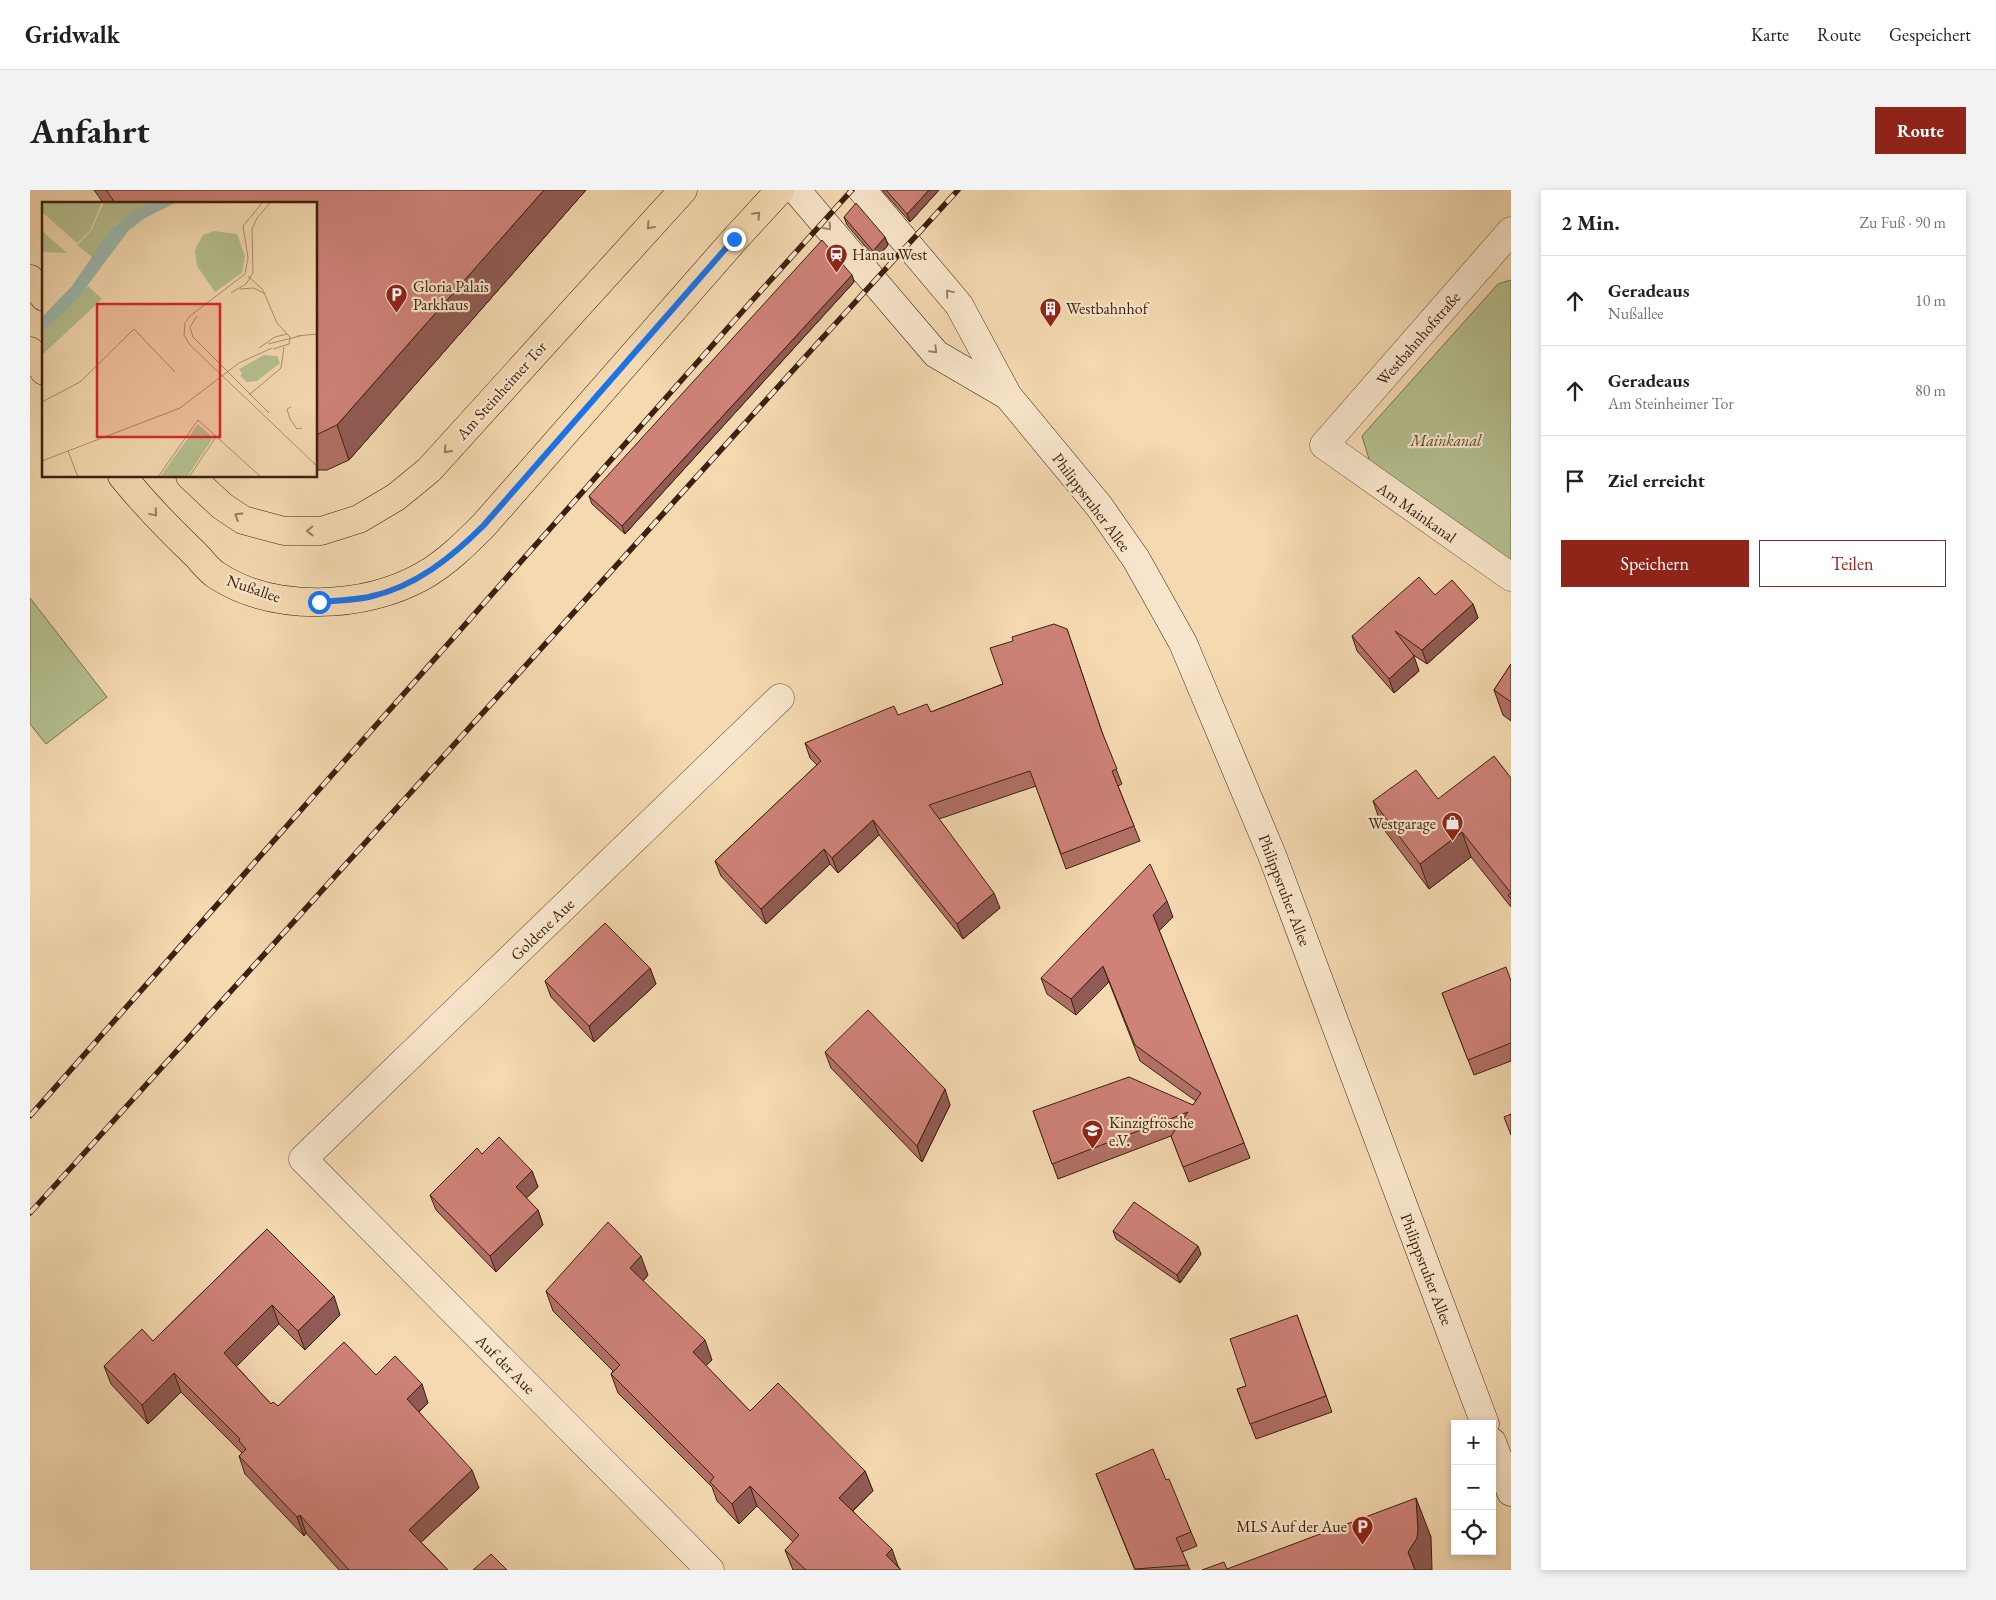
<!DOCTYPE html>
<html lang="de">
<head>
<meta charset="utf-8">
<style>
  :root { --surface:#fff; --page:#f2f2f2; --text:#202124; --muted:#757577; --line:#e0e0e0; --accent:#8f2418 }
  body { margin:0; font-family:"EB Garamond",serif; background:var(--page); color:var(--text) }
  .controls { position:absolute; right:15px; bottom:15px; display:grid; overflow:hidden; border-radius:0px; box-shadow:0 2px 8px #0003 }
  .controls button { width:45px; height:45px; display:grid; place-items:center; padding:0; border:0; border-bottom:1px solid var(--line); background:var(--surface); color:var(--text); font:25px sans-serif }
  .stop { position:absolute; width:15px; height:15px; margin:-11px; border:4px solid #1a73e8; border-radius:50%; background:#fff }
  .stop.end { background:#1a73e8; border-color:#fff; box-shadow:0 1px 5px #0008 }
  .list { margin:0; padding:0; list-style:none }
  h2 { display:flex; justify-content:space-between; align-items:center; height:65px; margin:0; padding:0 20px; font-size:21px }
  h2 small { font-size:16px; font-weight:400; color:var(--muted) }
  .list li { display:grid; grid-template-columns:32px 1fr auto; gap:15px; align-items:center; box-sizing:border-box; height:90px; padding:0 20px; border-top:1px solid var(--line) }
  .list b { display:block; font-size:19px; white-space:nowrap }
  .list p { margin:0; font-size:16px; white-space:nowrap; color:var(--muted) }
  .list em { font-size:16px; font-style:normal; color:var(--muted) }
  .actions { display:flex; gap:10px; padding:15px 20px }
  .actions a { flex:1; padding:11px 0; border:1px solid var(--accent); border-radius:0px; text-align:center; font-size:18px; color:var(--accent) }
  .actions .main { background:var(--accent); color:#fff }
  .icon { flex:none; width:28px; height:28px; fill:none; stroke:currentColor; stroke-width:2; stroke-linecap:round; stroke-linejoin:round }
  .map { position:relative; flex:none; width:1481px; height:1380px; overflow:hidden; border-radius:0px }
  header { display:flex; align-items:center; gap:30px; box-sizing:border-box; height:70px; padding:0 25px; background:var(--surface); border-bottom:1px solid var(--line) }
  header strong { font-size:24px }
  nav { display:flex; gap:28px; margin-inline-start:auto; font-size:18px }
  .intro { display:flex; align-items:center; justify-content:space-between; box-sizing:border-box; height:120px; padding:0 30px }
  h1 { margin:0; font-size:35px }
  .button { padding:12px 22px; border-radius:0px; background:var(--accent); color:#fff; font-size:18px; font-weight:700 }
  main { display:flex; gap:30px; padding:0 30px }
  aside { flex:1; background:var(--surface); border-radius:0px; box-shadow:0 2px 8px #0003 }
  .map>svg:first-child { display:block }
  .green { fill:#b5c091; stroke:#79704f }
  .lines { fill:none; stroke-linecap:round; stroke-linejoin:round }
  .street-casing { stroke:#6b4e36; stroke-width:29 }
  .secondary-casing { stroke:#3d200d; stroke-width:29 }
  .primary-casing { stroke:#3d200d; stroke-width:29 }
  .street { stroke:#f8e6cc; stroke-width:28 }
  .secondary { stroke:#f8e6cc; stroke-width:28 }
  .primary { stroke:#f4d9b1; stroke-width:28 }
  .rail-casing { stroke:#3d200d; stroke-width:5.5 }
  .rail { stroke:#f8e6cc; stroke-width:4; stroke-dasharray:11; stroke-linecap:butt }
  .wall { fill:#b17067; stroke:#3d200d }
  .shaded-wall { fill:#905b54; stroke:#3d200d }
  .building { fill:#ce8278; stroke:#3d200d }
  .oneway { stroke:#987c5f }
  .oneway2 { stroke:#9a836c }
  .route { stroke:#1a73e8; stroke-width:6 }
  .labels { text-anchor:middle; stroke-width:4.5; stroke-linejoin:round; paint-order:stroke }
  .poi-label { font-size:16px; fill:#3d200d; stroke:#f8e6cc; text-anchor:start }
  .street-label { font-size:16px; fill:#3d200d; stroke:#f8e6cc }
  .park-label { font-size:16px; font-style:italic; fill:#5b482e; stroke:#f8e6cc }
  .inset-road { fill:none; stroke:#ab8f6f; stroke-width:1 }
  .view { fill:#d62828; fill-opacity:0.15; stroke:#d62828; stroke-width:2.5 }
  .inset-edge { fill:none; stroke:#3d200d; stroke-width:2.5 }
</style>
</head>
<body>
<header>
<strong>Gridwalk</strong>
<nav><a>Karte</a><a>Route</a><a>Gespeichert</a></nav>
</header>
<div class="intro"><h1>Anfahrt</h1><a class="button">Route</a></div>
<main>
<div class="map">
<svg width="1481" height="1380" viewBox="0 0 1481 1380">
  <rect width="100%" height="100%" fill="#f4d9b1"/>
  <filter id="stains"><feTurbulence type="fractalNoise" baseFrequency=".004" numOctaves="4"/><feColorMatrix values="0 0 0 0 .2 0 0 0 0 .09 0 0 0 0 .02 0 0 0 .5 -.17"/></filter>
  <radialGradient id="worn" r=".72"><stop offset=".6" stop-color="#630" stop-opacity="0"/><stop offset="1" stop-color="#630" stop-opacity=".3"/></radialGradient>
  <g class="green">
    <path d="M1481 90V374L1342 279 1332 246 1468 94Z"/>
    <path d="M0 408 77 507 16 554 0 534Z"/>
  </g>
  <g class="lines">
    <defs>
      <g id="street">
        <path d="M1481 41 1294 255 1481 387"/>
        <path d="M680 1380 273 969 750 508"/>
      </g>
      <g id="secondary">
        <path d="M766 0 906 164 978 206"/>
        <path d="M832 0 929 115 978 206 1069 316 1106 369 1153 453 1242 665 1455 1234"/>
        <path d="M1462 1252 1481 1302"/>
      </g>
      <g id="primary">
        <path d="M0 89 14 107"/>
        <path d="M0 161 14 181"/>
        <path d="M92 286C114 313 137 337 162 361 170 368 177 379 186 385 244 423 334 419 393 386 416 373 435 354 454 335L705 49 750 0"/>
        <path d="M160 286 192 316 213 330 254 341H291L329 329 366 307 399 280 653 0"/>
      </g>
    </defs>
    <use href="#street" class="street-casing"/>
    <use href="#secondary" class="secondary-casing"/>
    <use href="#primary" class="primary-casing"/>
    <use href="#street" class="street"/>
    <use href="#secondary" class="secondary"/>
    <use href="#primary" class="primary"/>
    <defs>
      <g id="rail">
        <path d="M0 926 719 114 822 0"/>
        <path d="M0 1023 785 156 928 0"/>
      </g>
    </defs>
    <use href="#rail" class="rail-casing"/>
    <use href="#rail" class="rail"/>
  </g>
  <g class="wall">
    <path d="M64 0H556L319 270 297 280H286V14H74Z"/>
    <path d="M852 0H909L880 32Z"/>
    <path d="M814 27 855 47 858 55 846 69 817 35Z"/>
    <path d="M822 85 824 92 595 344 562 314 559 306Z"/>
    <path d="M1405 405 1443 414 1448 428 1397 474 1382 464 1389 481 1364 503 1327 461 1322 446Z"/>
    <path d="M1037 439 1074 548 1092 594 1088 596 1110 651 1036 679 1006 596 909 629 970 718 933 749 849 645 808 683 800 674 736 734 691 686 685 671 787 575 780 568 775 553 868 525 901 522 973 494Z"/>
    <path d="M1481 474V531L1473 525 1464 500Z"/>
    <path d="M1481 588V717L1441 667 1399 699 1352 637 1343 611 1408 609Z"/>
    <path d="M1143 727 1129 740 1220 968 1159 992 1141 946 1028 989 1003 921 1163 915 1166 911 1110 871 1079 792 1046 825 1017 804 1011 788Z"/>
    <path d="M620 778 626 794 564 852 521 807 515 791Z"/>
    <path d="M1481 791V871L1444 885 1412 803Z"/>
    <path d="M795 862 920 915 892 972 801 878Z"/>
    <path d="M452 964 502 981 508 997 496 1008 508 1020 513 1035 466 1082 406 1020 400 1005Z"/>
    <path d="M237 1039 310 1125 275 1160 249 1134 206 1176 241 1214 248 1216 346 1185 398 1213 389 1222 449 1298 391 1352 418 1380H309L276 1343 274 1346 215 1284 209 1266 212 1263 151 1202 118 1234 81 1194 74 1176 123 1151Z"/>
    <path d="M1083 1041 1171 1064 1150 1093 1086 1049Z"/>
    <path d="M618 1085 613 1091 682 1170 676 1176 720 1221 835 1281 843 1301 823 1321 871 1380H763L755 1360 763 1352 727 1316 709 1334 687 1311 682 1297 588 1203 581 1184 583 1181 523 1121 516 1101Z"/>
    <path d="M1267 1125 1302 1222 1226 1249 1207 1199 1216 1196Z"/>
    <path d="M1066 1284 1136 1290 1161 1342 1167 1356 1152 1362 1160 1380H1105Z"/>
  </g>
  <g class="shaded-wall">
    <path d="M514 0H556L319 270 307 235Z"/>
    <path d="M899 0H909L880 32 877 24Z"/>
    <path d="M855 47 858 55 846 69 843 61Z"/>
    <path d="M822 85 824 92 595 344 592 336Z"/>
    <path d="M1443 414 1448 428 1397 474 1392 460Z"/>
    <path d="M1384 466 1389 481 1364 503 1359 489Z"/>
    <path d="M843 630 849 645 808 683 802 668Z"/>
    <path d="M1432 642 1441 667 1399 699 1390 674Z"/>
    <path d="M794 659 800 674 736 734 731 719Z"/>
    <path d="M964 703 970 718 933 749 927 734Z"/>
    <path d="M1137 711 1143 727 1129 741 1123 725Z"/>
    <path d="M1073 776 1079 792 1046 825 1041 809Z"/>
    <path d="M620 778 626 794 564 852 559 836Z"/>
    <path d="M915 899 920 915 892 972 887 956Z"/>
    <path d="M502 981 508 997 491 1013 486 997Z"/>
    <path d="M508 1020 513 1035 466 1082 460 1066Z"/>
    <path d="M1168 1056 1171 1064 1150 1093 1147 1085Z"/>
    <path d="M611 1066 618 1085 607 1097 600 1078Z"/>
    <path d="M304 1106 310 1125 275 1160 268 1141Z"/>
    <path d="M242 1115 249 1134 201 1182 194 1163Z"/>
    <path d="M675 1150 682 1170 670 1182 663 1162Z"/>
    <path d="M144 1183 151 1202 118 1234 112 1215Z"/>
    <path d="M392 1194 398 1213 383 1227 377 1209Z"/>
    <path d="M442 1280 449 1298 385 1358 379 1340Z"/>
    <path d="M835 1281 843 1301 816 1327 809 1308Z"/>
    <path d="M720 1296 727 1316 709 1334 702 1314Z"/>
    <path d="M1386 1308 1401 1347 1402 1380H1385L1378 1362Z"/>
    <path d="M270 1325 276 1343 274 1346 267 1327Z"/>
    <path d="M862 1359 869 1379 856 1365Z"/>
  </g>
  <g class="building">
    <path d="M76 0H514L307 235 286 245V14H86Z"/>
    <path d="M856 0H899L877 24Z"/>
    <path d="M826 13 855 47 843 61 814 27Z"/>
    <path d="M792 50 822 85 592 336 559 306Z"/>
    <path d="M1389 387 1405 405 1422 390 1443 414 1392 460 1365 441 1384 466 1359 489 1322 446Z"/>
    <path d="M1024 434 1037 439 1072 542 1087 579 1082 581 1104 636 1031 664 1000 581 899 615 964 703 927 734 843 630 802 668 794 659 731 719 685 671 791 571 775 553 864 516 868 525 897 514 901 522 973 494 960 458 983 451 982 447Z"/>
    <path d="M1481 474V512L1464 500Z"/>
    <path d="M1464 566 1481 588V709L1478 705 1481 703 1432 642 1390 674 1343 611 1386 580 1408 609Z"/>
    <path d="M1120 674 1137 711 1123 725 1214 953 1153 977 1141 946 1158 922 1022 974 1003 921 1099 887 1163 915 1171 903 1105 855 1073 776 1041 809 1011 788Z"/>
    <path d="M575 733 620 778 559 836 515 791Z"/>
    <path d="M1476 777 1481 791V853L1438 870 1412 803Z"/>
    <path d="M838 820 915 899 887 956 795 862Z"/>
    <path d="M1481 924V945L1474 927Z"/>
    <path d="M469 947 502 981 486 997 508 1020 460 1066 400 1005 447 958 452 964Z"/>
    <path d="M1104 1012 1168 1056 1147 1085 1083 1041Z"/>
    <path d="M578 1032 611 1066 600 1078 675 1150 663 1162 720 1221 748 1193 835 1281 809 1308 862 1359 856 1365 871 1380H776L755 1360 769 1345 720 1296 702 1314 680 1292 684 1287 581 1184 590 1175 516 1101Z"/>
    <path d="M237 1039 304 1106 268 1141 242 1115 194 1163 241 1214 243 1212 248 1216 314 1152 346 1185 365 1166 392 1194 377 1209 442 1280 379 1340 418 1380H319L270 1325 267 1327 209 1266 216 1259 209 1251 210 1249 144 1183 112 1215 74 1176 112 1139 123 1151Z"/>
    <path d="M1267 1125 1296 1206 1220 1234 1207 1199 1216 1196 1200 1149Z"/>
    <path d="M1123 1259 1136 1290 1139 1289 1161 1342 1146 1348 1158 1375 1105 1379 1066 1284Z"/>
    <path d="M1386 1308 1388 1340 1387 1348 1378 1362 1385 1380H1172L1194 1372 1197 1379Z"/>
    <path d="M461 1364 477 1380H443Z"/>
  </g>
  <defs><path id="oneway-chevron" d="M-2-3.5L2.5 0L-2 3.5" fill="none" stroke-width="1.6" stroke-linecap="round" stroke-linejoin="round" transform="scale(1.25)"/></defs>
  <g class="oneway">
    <use href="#oneway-chevron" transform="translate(727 25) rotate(-47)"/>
    <use href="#oneway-chevron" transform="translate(620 36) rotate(132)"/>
    <use href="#oneway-chevron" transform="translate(417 260) rotate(132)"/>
    <use href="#oneway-chevron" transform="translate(124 323) rotate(50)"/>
    <use href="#oneway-chevron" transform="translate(208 326) rotate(-148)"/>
    <use href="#oneway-chevron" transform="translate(280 341) rotate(179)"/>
  </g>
  <g class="oneway2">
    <use href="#oneway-chevron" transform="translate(798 37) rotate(49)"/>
    <use href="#oneway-chevron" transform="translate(919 103) rotate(-130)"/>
    <use href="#oneway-chevron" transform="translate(904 160) rotate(45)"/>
  </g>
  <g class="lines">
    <path class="route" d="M289 412C305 411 323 410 339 407 385 397 421 368 454 335L704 49"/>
  </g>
  <defs>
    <symbol id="station-pin" viewBox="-11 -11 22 30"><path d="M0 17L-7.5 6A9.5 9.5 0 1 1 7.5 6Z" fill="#8f2418" stroke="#f8e6cc"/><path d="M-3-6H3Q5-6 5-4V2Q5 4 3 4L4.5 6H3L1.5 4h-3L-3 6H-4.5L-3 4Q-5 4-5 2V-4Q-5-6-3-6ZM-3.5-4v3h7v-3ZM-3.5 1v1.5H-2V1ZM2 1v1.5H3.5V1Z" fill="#fff"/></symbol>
    <symbol id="parking-pin" viewBox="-11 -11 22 30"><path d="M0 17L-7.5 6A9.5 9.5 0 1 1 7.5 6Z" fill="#8f2418" stroke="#f8e6cc"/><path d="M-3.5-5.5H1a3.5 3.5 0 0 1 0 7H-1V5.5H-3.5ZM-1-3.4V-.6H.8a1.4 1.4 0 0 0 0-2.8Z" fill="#fff"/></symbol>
    <symbol id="building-pin" viewBox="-11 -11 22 30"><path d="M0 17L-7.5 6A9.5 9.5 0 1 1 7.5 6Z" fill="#8f2418" stroke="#f8e6cc"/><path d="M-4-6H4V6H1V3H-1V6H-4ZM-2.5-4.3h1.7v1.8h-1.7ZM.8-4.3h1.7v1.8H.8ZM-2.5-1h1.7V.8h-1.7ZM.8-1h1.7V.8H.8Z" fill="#fff"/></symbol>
    <symbol id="shop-pin" viewBox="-11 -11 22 30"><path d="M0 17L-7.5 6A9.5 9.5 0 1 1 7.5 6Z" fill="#8f2418" stroke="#f8e6cc"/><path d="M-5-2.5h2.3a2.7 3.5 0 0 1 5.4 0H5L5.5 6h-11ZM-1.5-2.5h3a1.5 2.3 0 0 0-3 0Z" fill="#fff"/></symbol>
    <symbol id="school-pin" viewBox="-11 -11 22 30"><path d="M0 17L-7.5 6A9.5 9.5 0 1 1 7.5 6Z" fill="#8f2418" stroke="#f8e6cc"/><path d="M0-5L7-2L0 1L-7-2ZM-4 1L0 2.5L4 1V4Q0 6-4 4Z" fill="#fff"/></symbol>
  </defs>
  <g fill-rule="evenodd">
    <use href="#station-pin" x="794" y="52" width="25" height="34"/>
    <use href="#parking-pin" x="354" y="92" width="25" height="34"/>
    <use href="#building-pin" x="1008" y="106" width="25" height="34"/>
    <use href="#shop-pin" x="1410" y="620" width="25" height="34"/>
    <use href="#school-pin" x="1050" y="928" width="25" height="34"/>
    <use href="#parking-pin" x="1320" y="1324" width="25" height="34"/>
  </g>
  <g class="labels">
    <g class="poi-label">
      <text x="822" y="70">Hanau West</text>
      <text x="383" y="102">Gloria Palais<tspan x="383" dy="18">Parkhaus</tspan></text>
      <text x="1036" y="124">Westbahnhof</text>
      <text x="1406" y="639" text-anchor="end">Westgarage</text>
      <text x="1079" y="938">Kinzigfrösche<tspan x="1079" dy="18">e.V.</tspan></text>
      <text x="1317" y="1342" text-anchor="end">MLS Auf der Aue</text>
    </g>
    <g class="street-label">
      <text transform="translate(1388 148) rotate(-49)" y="6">Westbahnhofstraße</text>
      <text transform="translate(471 200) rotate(-48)" y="6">Am Steinheimer Tor</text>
      <text transform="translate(1062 312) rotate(53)" y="6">Philippsruher Allee</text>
      <text transform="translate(1387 322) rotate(35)" y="6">Am Mainkanal</text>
      <text transform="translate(224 398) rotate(19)" y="6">Nußallee</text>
      <text transform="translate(1255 700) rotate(69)" y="6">Philippsruher Allee</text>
      <text transform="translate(512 739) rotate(-44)" y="6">Goldene Aue</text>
      <text transform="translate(1397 1079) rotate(69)" y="6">Philippsruher Allee</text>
      <text transform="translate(476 1174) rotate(45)" y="6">Auf der Aue</text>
    </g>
    <g class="park-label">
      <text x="1416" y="256">Mainkanal</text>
    </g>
  </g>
  <g transform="translate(12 12)">
    <rect width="275" height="275" fill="#f4d9b1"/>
    <path d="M0 0H60L48 29 35 41 0 10ZM62 0H111L74 22 50 55 35 43 49 29ZM0 29 25 51 0 50ZM172 29 195 32 203 54 200 71 173 90 155 64 153 48 161 33ZM46 84 60 97 0 153V130ZM222 153 235 154 238 161 215 179 205 180 198 174 200 172 197 167ZM156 222 171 236 145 275H118Z" fill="#b5c091"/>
    <path d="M111 0H135L103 16 87 28 36 96 0 130V115L30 84 69 27 90 10Z" fill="#9cbab0"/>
    <path class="inset-road" d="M221 0 201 24 206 56 203 72 148 114 143 121 142 133 148 143 275 264M206 74 221 88 235 121 248 135 247 142 231 147M198 87 212 86 223 92M189 91 204 82 211 71 210 27 215 16 229 0M155 114 148 125 151 135 227 211M255 134 275 132M226 142 258 134M217 146 233 135 245 132M207 193 239 166 242 145M0 200 38 180 92 127 133 170M249 205 245 207 248 217 255 227 260 226M26 249 36 275M0 259 138 206 197 161 230 146M116 275 156 218 219 275M147 275 174 235"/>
    <path class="view" d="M55 102H178V235H55Z"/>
    <rect width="275" height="275" class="inset-edge"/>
  </g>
  <rect width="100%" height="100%" filter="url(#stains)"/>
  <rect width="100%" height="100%" fill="url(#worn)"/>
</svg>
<div class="controls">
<button>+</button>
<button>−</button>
<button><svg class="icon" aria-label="locate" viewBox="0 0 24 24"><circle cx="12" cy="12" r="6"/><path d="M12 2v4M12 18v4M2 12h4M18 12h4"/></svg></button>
</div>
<div class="stop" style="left:289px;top:412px"></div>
<div class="stop end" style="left:704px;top:49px"></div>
</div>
<aside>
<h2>2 Min.<small>Zu Fuß · 90 m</small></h2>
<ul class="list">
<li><svg class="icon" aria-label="ahead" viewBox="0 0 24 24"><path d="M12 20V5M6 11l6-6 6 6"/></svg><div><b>Geradeaus</b><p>Nußallee</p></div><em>10 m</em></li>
<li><svg class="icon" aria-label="ahead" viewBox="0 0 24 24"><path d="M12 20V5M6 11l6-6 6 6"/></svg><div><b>Geradeaus</b><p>Am Steinheimer Tor</p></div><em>80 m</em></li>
<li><svg class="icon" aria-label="arrive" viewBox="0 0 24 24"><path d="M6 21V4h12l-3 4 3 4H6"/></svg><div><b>Ziel erreicht</b></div></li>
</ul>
<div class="actions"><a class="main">Speichern</a><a>Teilen</a></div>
</aside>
</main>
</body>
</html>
